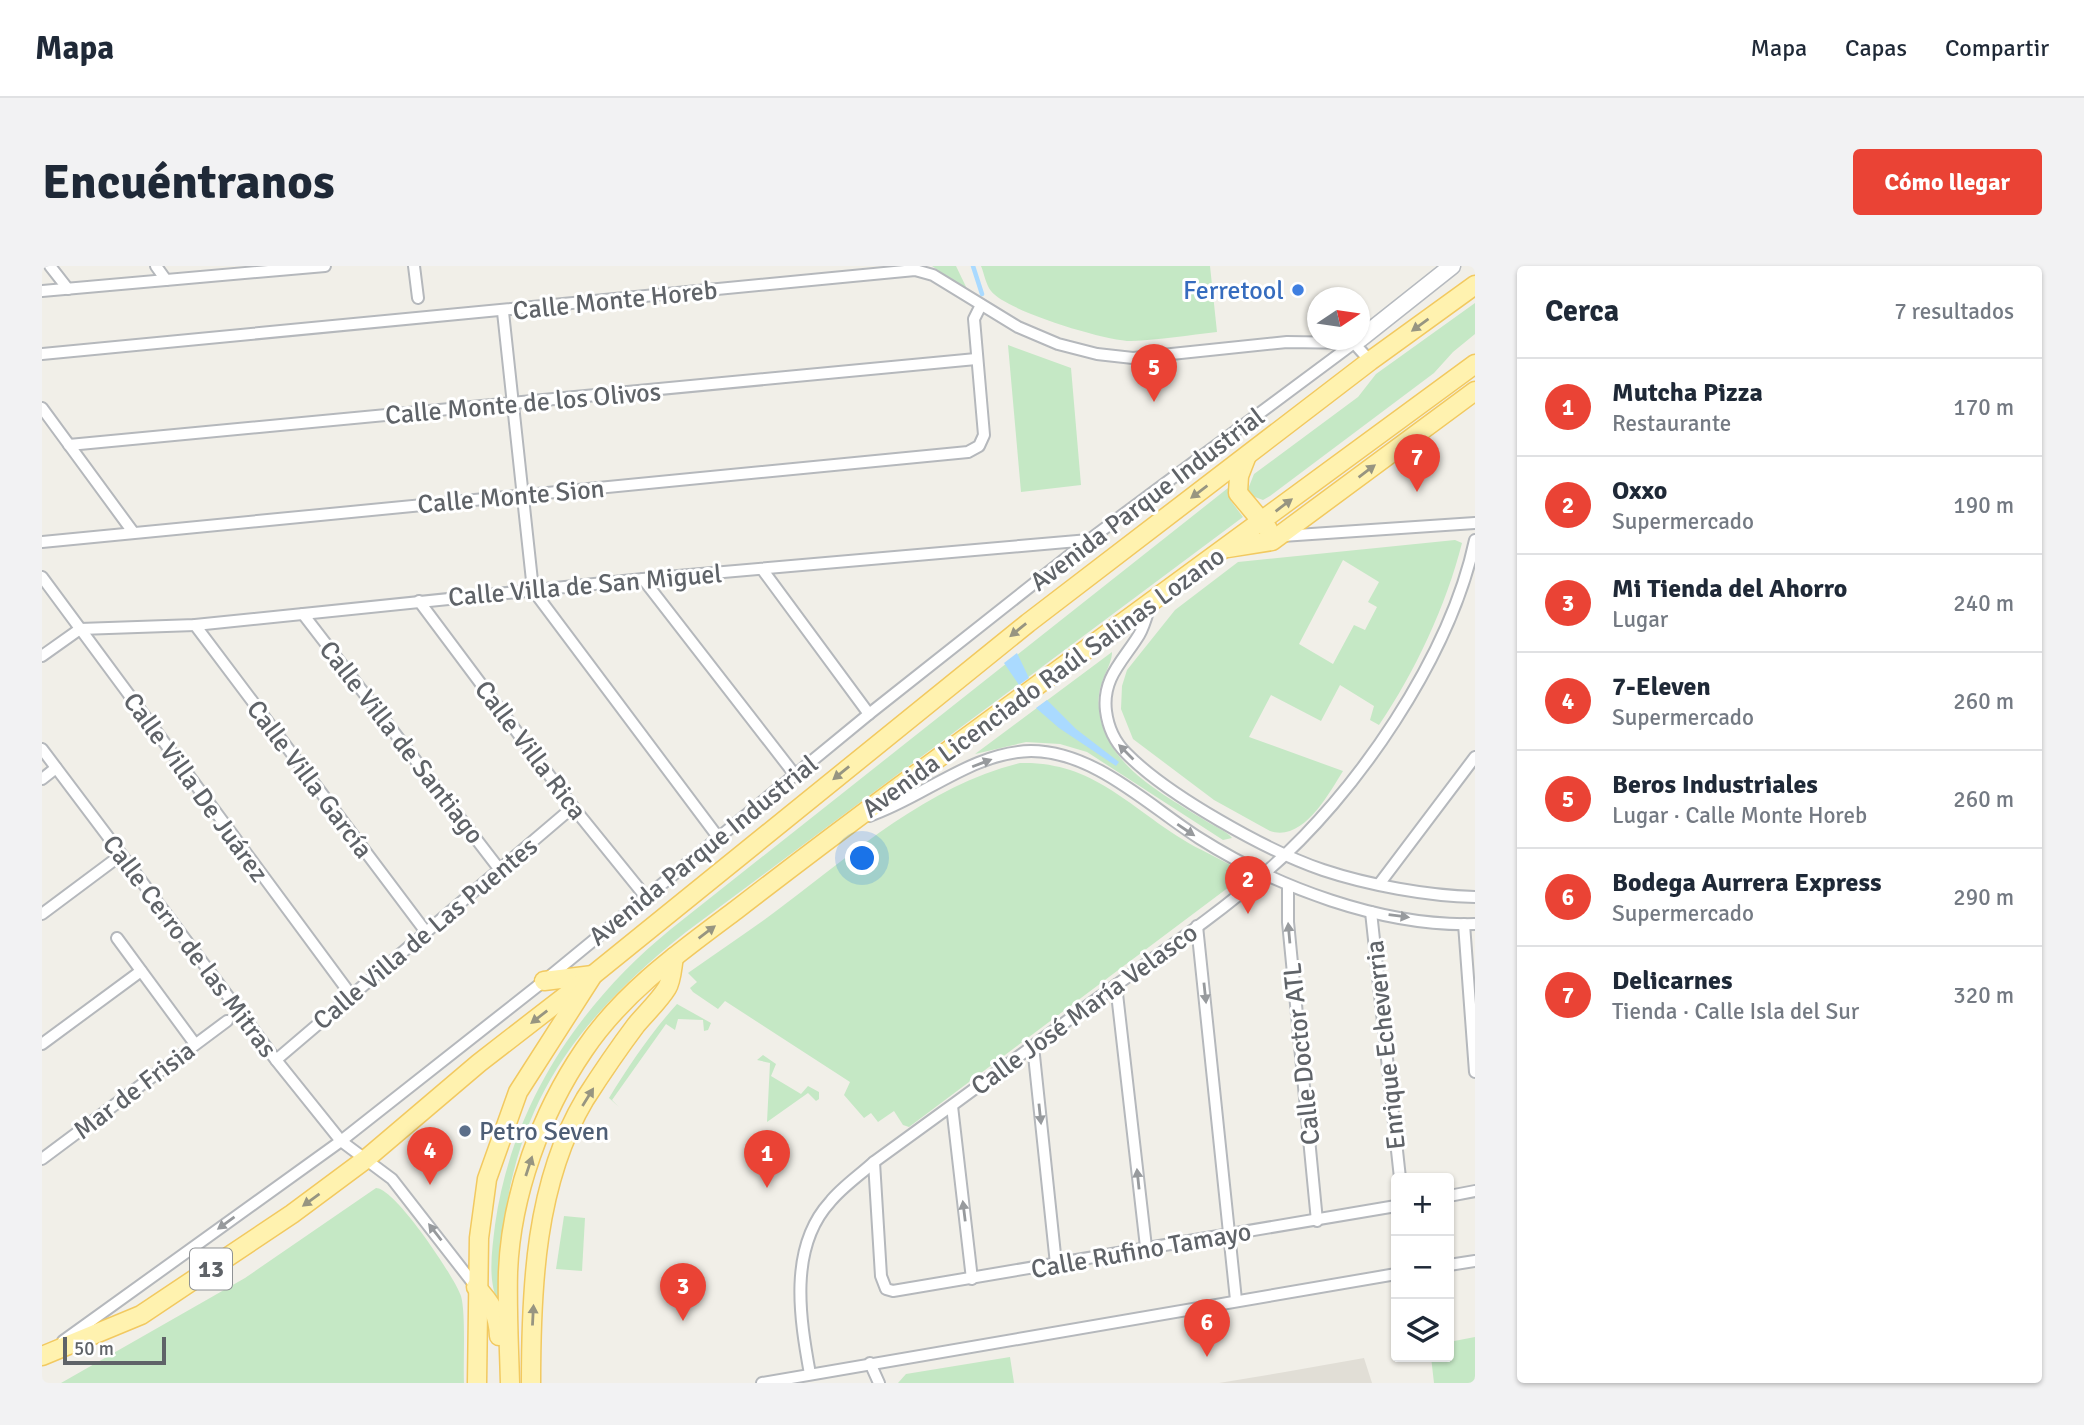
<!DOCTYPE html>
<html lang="es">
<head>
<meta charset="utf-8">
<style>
  :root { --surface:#fff; --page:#f2f2f3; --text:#1f2937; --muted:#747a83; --line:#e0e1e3; --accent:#ea4335 }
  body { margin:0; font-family:Signika,sans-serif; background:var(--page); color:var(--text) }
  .controls { position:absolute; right:21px; bottom:21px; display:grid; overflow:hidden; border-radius:7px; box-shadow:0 2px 5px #0004 }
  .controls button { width:63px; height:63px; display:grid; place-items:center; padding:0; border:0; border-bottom:2px solid var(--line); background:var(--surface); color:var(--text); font:35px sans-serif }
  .compass { position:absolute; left:1265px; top:21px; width:63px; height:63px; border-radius:50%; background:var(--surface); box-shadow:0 2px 5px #0004; rotate:77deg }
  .scale { position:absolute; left:21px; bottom:18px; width:103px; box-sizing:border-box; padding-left:7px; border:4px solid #5f6368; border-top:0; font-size:19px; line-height:24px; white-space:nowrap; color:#5f6368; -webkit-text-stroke:5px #fff; paint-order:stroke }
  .you { position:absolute; left:821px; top:593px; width:24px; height:24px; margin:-18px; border:5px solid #fff; border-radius:50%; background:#1a73e8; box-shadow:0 0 0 10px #1a73e833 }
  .badge { display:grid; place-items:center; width:46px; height:46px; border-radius:50%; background:var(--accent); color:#fff; font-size:23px; font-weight:700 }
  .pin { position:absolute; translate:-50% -58px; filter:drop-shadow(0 2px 4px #0008) }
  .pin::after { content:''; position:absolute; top:37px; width:24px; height:21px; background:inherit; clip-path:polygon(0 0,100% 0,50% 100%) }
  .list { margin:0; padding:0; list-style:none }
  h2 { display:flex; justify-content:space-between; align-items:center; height:91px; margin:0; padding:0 28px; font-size:30px }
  h2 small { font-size:23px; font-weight:400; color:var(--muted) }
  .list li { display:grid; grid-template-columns:46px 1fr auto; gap:21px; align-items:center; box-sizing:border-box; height:98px; padding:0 28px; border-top:2px solid var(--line) }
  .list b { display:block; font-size:26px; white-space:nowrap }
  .list p { margin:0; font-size:23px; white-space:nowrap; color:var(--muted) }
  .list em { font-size:23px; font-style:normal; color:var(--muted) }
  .icon { flex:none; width:38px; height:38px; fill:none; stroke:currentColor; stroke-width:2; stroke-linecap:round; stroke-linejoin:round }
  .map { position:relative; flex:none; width:1433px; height:1117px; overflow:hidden; border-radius:7px }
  header { display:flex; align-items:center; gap:42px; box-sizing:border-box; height:98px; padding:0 35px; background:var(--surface); border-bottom:2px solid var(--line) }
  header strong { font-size:33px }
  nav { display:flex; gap:38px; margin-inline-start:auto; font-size:24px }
  .intro { display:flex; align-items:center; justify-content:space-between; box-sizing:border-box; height:168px; padding:0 42px }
  h1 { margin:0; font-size:49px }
  .button { padding:18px 32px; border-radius:7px; background:var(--accent); color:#fff; font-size:24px; font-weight:700 }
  main { display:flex; gap:42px; padding:0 42px }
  aside { flex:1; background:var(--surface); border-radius:7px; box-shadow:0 2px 5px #0004 }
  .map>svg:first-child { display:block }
  .education { fill:#e1ded6 }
  .green { fill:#c5e8c5; fill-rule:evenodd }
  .water { fill:#aadaff }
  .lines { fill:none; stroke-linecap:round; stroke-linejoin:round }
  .stream { stroke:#aadaff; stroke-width:4.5 }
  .street-casing { stroke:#b5b8bc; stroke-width:14 }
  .secondary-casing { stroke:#b6babf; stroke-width:19 }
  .primary-casing { stroke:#f2c960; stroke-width:21 }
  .street { stroke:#fff; stroke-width:10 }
  .secondary { stroke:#fff; stroke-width:16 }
  .primary { stroke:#fff2af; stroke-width:18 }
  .oneway { fill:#979581 }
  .oneway2 { fill:#979a9d }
  .shop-dot { fill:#3f7fe0; stroke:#fff; stroke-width:2.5 }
  .service-dot { fill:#5c6f8a; stroke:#fff; stroke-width:2.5 }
  .labels { text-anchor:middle; stroke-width:6; stroke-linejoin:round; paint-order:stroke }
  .shield { fill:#fff; stroke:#8f9295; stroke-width:2 }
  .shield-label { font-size:24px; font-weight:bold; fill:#5f6368 }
  .shop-label { font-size:26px; fill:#366cbe; stroke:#fff; text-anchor:end }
  .street-label { font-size:26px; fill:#5f6368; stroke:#fff }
  .service-label { font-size:26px; fill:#4e5e75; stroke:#fff; text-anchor:start }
</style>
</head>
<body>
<header>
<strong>Mapa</strong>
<nav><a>Mapa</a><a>Capas</a><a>Compartir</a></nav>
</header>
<div class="intro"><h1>Encuéntranos</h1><a class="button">Cómo llegar</a></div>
<main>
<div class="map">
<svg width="1433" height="1117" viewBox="0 0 1433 1117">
  <rect width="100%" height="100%" fill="#f1efe8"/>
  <path class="education" d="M1322 1092 1330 1117H1177L1243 1106Z"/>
  <g class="green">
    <path d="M890 0H914L926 25Z"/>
    <path d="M939 0H1168L1175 66C1147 69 1118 74 1089 75 1064 75 964 45 949 25 944 19 942 7 939 0Z"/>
    <path d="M1433 37V68L1411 86 1392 107 1228 230 1221 234 1210 230 1206 223 1212 208 1316 131 1334 108Z"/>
    <path d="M966 79 1029 102 1039 219 979 226Z"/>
    <path d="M1186 222 1189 235 1201 251 644 666C511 772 458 866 457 1038 445 1015 450 985 453 959 470 839 536 739 629 663Z"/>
    <path d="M1413 274 1420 277C1404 340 1373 406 1337 459L1328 454 1332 440 1298 419 1279 455 1229 429 1207 471 1301 505C1286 529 1261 576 1228 565L1172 534 1091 473 1079 443 1080 420 1085 404 1133 344 1196 296ZM1301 294 1337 316 1326 336 1335 341 1323 364 1312 359 1291 398 1257 378Z"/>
    <path d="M1070 386C1070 402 1054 416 1057 442 1062 499 1121 528 1164 555 1172 560 1186 566 1190 572L1181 574 1045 486 1018 478 984 476 933 488Z"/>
    <path d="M978 497C1049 495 1084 538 1140 573 1157 584 1176 591 1193 602L1195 615 867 861 861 859 852 845 836 856 829 847 822 852 802 829 808 816 683 735 676 743 651 726 648 722 655 716 646 707C678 684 711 663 742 639 815 584 886 520 978 497Z"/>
    <path d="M635 738 669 757 666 764 662 765 661 754 636 753 633 764 624 758 570 834 577 841 567 832C588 798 608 768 635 738Z"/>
    <path d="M721 789 734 798 729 810 759 828 766 820 777 826V833L774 835 766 827 725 856 728 797 715 794Z"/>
    <path d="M334 922C353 922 412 1010 419 1030 424 1048 421 1096 422 1117H19L203 1012Z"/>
    <path d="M522 950 543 952 540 1005 514 1003Z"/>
    <path d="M1433 1071V1117H1392L1389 1091H1407V1076Z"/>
    <path d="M968 1091 972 1117H856L864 1108Z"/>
  </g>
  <g class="water">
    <path d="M975 387 987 412 977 419 962 397Z"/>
    <path d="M1005 434 1034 463 1077 496 1074 500 1017 462 994 442Z"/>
  </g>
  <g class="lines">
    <path class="stream" d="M931 0 940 28"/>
    <defs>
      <g id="street">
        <path d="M8 0 26 23"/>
        <path d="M114 0 124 14"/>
        <path d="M372 0 376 32"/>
        <path d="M0 25 283 0"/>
        <path d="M461 46 491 324 676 571"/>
        <path d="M0 88 873 4 891 9 976 61 1016 78 1055 88 1091 92 1245 76 1312 77 1328 95"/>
        <path d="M0 142 91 266"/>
        <path d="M27 179 934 93"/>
        <path d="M1240 270 1433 257"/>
        <path d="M0 276 926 186 937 180 942 169 932 53 939 39"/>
        <path d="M720 303 827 448"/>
        <path d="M0 311 309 729"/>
        <path d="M601 313 753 509"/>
        <path d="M377 335 531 541 603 630"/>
        <path d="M1108 339C1105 349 1102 361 1097 369 1081 395 1060 412 1064 445 1066 461 1073 476 1084 487 1125 529 1225 585 1281 604 1326 619 1386 630 1433 631"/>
        <path d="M261 348 458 604"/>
        <path d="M153 359 384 666"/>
        <path d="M0 390 38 363 153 359 601 313 1047 274"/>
        <path d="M0 483 234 794 299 875 350 913 434 1021"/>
        <path d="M0 513 14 502"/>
        <path d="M827 550C881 532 930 486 989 485 1052 485 1107 540 1157 572 1234 621 1340 661 1433 658"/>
        <path d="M1338 617 1433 491"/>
        <path d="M1246 621V656L1275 955"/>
        <path d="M1329 646 1358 912"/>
        <path d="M0 648 79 589"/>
        <path d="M1422 658 1433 806"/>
        <path d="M1155 660 1194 1034"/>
        <path d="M75 672 153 778"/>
        <path d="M1074 719 1104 981"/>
        <path d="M0 778 99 705"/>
        <path d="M991 780 1014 998"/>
        <path d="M234 794 531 541"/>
        <path d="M910 840 930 1013"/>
        <path d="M0 893 185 755"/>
        <path d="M832 896 839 1010 844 1023 851 1025 1354 940"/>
        <path d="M1407 930 1433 925"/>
        <path d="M1407 999 1433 995"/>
        <path d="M21 1075 299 875 502 715 827 448 1047 274 1312 77"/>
        <path d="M828 1097 837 1117"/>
        <path d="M768 1108C758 1053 746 982 788 936 800 921 818 909 832 896 908 841 983 786 1059 730 1114 690 1173 651 1224 606 1314 529 1408 391 1433 274"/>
        <path d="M720 1117 1354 1008"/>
      </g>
      <path id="secondary" d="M1318 73 1410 0"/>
      <g id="primary">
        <path d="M1204 192 1197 210 1196 227 1226 263"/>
        <path d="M1186 282 1230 275 1433 125"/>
        <path d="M502 715 551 709"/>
        <path d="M434 1021C449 1037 456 1047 457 1070"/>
        <path d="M0 1090 99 1049 250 948 324 893 437 797 539 718"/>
        <path d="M435 1117 437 972 445 913 476 826 551 709 986 357 1328 95 1433 19"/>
        <path d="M468 1117C467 1080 465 1043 466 1006 469 929 499 847 542 784 581 726 639 685 694 644 747 603 800 563 854 523 1047 382 1240 240 1433 98"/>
        <path d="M489 1117C489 1022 493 917 543 833 559 808 576 783 594 759 604 747 617 735 625 722 630 714 630 701 632 691"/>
      </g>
    </defs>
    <use href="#street" class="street-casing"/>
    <use href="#secondary" class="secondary-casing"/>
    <use href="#primary" class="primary-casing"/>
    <use href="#street" class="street"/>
    <use href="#secondary" class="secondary"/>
    <use href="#primary" class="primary"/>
  </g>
  <defs><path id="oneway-solid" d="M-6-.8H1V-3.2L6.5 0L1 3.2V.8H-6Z" transform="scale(1.75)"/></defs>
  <g class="oneway">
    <use href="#oneway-solid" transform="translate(1378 59) rotate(144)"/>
    <use href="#oneway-solid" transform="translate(1325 205) rotate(-37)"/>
    <use href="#oneway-solid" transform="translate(1157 226) rotate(143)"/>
    <use href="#oneway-solid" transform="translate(1242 239) rotate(-37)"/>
    <use href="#oneway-solid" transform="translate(976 364) rotate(141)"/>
    <use href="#oneway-solid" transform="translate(799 507) rotate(141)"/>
    <use href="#oneway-solid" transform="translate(665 666) rotate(-37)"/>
    <use href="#oneway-solid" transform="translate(497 751) rotate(142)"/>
    <use href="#oneway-solid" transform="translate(546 831) rotate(-58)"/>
    <use href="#oneway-solid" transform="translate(487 900) rotate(-72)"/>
    <use href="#oneway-solid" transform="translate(269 934) rotate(144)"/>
    <use href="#oneway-solid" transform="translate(491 1049) rotate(-87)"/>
  </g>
  <g class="oneway2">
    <use href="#oneway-solid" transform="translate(1084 486) rotate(-135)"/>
    <use href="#oneway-solid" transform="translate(940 497) rotate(-21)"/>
    <use href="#oneway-solid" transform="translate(1144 564) rotate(34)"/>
    <use href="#oneway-solid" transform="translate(1357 650) rotate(7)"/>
    <use href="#oneway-solid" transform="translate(1247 667) rotate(-95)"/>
    <use href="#oneway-solid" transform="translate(1163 727) rotate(84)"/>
    <use href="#oneway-solid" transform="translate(998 848) rotate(84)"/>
    <use href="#oneway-solid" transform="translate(1096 913) rotate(-96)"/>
    <use href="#oneway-solid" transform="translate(922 945) rotate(-97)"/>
    <use href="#oneway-solid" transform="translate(184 957) rotate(144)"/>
    <use href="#oneway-solid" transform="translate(393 966) rotate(-128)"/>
  </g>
  <circle class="shop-dot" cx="1256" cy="24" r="7"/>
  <circle class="service-dot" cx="423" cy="865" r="7"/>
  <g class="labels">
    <rect class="shield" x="148" y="982.5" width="42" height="41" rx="5"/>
    <g class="shield-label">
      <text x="169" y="1011">13</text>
    </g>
    <g class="shop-label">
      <text x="1242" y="33">Ferretool</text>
    </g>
    <g class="street-label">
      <text transform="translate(573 34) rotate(-6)" y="9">Calle Monte Horeb</text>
      <text transform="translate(481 137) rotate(-5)" y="9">Calle Monte de los Olivos</text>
      <text transform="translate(469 230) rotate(-5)" y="9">Calle Monte Sion</text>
      <text transform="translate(1105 233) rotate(-37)" y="9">Avenida Parque Industrial</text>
      <text transform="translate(543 319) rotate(-5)" y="9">Calle Villa de San Miguel</text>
      <text transform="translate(1001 416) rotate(-36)" y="9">Avenida Licenciado Raúl Salinas Lozano</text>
      <text transform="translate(360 476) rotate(52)" y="9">Calle Villa de Santiago</text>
      <text transform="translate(489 484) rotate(53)" y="9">Calle Villa Rica</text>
      <text transform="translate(268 513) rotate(53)" y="9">Calle Villa García</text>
      <text transform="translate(154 521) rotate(54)" y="9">Calle Villa De Juárez</text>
      <text transform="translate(661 584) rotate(-39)" y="9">Avenida Parque Industrial</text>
      <text transform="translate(383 667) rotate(-40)" y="9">Calle Villa de Las Puentes</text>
      <text transform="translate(148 680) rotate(53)" y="9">Calle Cerro de las Mitras</text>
      <text transform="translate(1042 743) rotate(-36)" y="9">Calle José María Velasco</text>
      <text transform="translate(1343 779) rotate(-96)" y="9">Enrique Echeverria</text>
      <text transform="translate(1259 788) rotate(-96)" y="9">Calle Doctor ATL</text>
      <text transform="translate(92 824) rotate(-37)" y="9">Mar de Frisia</text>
      <text transform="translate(1099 984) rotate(-10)" y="9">Calle Rufino Tamayo</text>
    </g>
    <g class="service-label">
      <text x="437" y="874">Petro Seven</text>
    </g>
  </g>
</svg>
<div class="controls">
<button>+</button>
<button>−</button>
<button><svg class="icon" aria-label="layers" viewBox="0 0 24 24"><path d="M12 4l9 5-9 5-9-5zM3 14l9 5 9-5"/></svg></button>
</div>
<svg class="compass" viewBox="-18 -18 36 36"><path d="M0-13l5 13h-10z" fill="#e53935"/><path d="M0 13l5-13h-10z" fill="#747a83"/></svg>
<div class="scale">50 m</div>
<div class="you"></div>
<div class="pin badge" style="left:725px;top:922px">1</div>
<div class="pin badge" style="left:1206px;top:648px">2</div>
<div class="pin badge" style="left:641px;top:1055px">3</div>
<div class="pin badge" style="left:388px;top:919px">4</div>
<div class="pin badge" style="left:1112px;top:136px">5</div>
<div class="pin badge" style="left:1165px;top:1091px">6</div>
<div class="pin badge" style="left:1375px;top:226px">7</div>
</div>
<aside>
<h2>Cerca<small>7 resultados</small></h2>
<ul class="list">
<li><span class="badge">1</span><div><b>Mutcha Pizza</b><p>Restaurante</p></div><em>170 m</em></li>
<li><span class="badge">2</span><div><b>Oxxo</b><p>Supermercado</p></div><em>190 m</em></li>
<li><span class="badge">3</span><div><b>Mi Tienda del Ahorro</b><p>Lugar</p></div><em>240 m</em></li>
<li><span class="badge">4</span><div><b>7-Eleven</b><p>Supermercado</p></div><em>260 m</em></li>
<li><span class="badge">5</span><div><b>Beros Industriales</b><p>Lugar · Calle Monte Horeb</p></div><em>260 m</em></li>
<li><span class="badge">6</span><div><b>Bodega Aurrera Express</b><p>Supermercado</p></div><em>290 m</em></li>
<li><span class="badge">7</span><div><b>Delicarnes</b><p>Tienda · Calle Isla del Sur</p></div><em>320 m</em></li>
</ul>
</aside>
</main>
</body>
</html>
